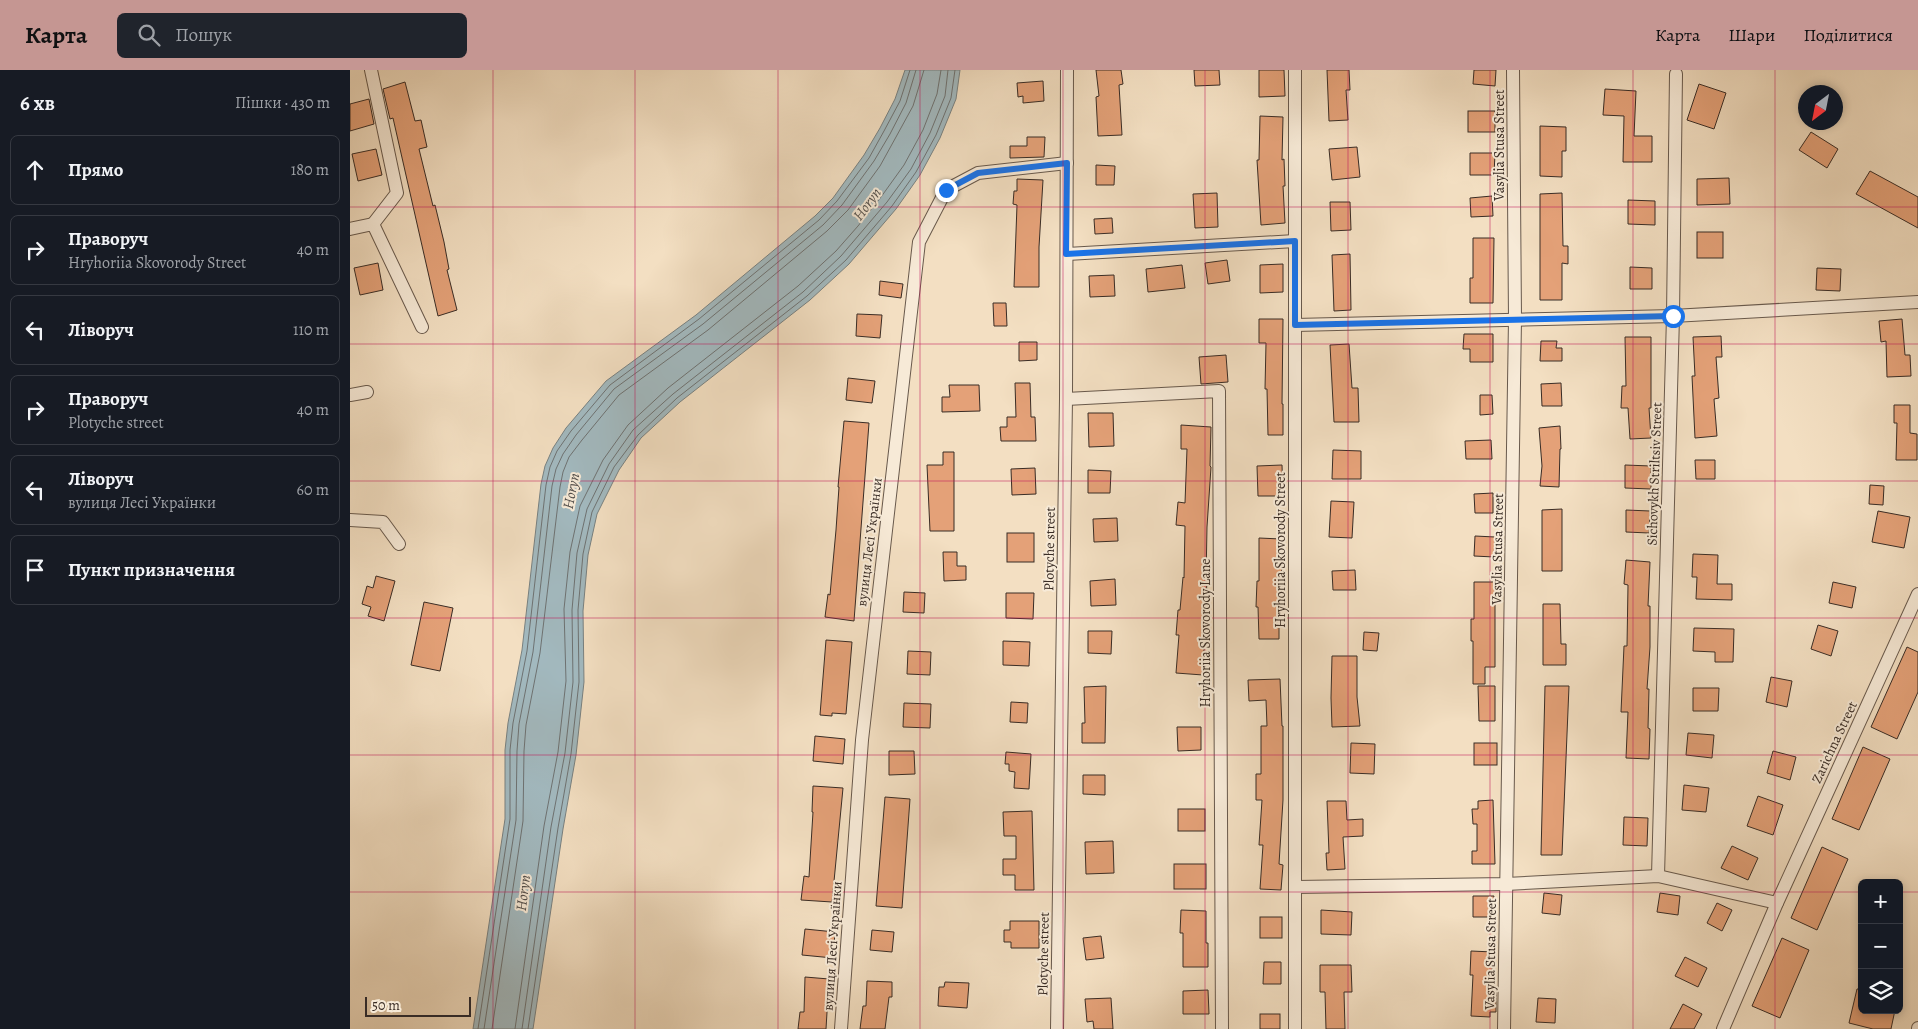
<!DOCTYPE html>
<html lang="uk">
<head>
<meta charset="utf-8">
<style>
  :root { --surface:#171b24; --page:#20242c; --text:#f1f3f6; --muted:#9ea1a6; --line:#363941; --accent:#c59692 }
  body { margin:0; font-family:Alegreya,serif; background:var(--page); color:var(--text) }
  .controls { position:absolute; right:15px; bottom:15px; display:grid; overflow:hidden; border-radius:8px; box-shadow:0 2px 8px #0003 }
  .controls button { width:45px; height:45px; display:grid; place-items:center; padding:0; border:0; border-bottom:1px solid var(--line); background:var(--surface); color:var(--text); font:25px sans-serif }
  .compass { position:absolute; left:1448px; top:15px; width:45px; height:45px; border-radius:50%; background:var(--surface); box-shadow:0 2px 8px #0003; rotate:212deg }
  .scale { position:absolute; left:15px; bottom:12px; width:106px; box-sizing:border-box; padding-left:5px; border:2px solid #392c25; border-top:0; font-size:14px; line-height:18px; white-space:nowrap; color:#392c25; -webkit-text-stroke:4px #f7ead7; paint-order:stroke }
  .stop { position:absolute; width:15px; height:15px; margin:-11px; border:4px solid #1a73e8; border-radius:50%; background:#fff }
  .stop.end { background:#1a73e8; border-color:#fff; box-shadow:0 1px 5px #0008 }
  .list { margin:0; padding:0; list-style:none }
  h2 { display:flex; justify-content:space-between; align-items:center; height:65px; margin:0; padding:0 20px; font-size:21px }
  h2 small { font-size:16px; font-weight:400; color:var(--muted) }
  .list li { display:grid; grid-template-columns:32px 1fr auto; gap:15px; align-items:center; box-sizing:border-box; height:70px; margin:0 10px 10px; padding:0 10px; border:1px solid var(--line); border-radius:8px }
  .list b { display:block; font-size:19px; white-space:nowrap }
  .list p { margin:0; font-size:16px; white-space:nowrap; color:var(--muted) }
  .list em { font-size:16px; font-style:normal; color:var(--muted) }
  .icon { flex:none; width:28px; height:28px; fill:none; stroke:currentColor; stroke-width:2; stroke-linecap:round; stroke-linejoin:round }
  .map { position:relative; flex:none; width:1568px; height:959px; overflow:hidden }
  header { display:flex; align-items:center; gap:30px; box-sizing:border-box; height:70px; padding:0 25px; background:var(--accent); color:#111 }
  header strong { font-size:24px }
  nav { display:flex; gap:28px; margin-inline-start:auto; font-size:18px }
  .search { width:350px; height:45px; background:var(--page); display:flex; align-items:center; gap:12px; box-sizing:border-box; padding:0 18px; border-radius:8px; color:var(--muted); font-size:19px }
  main { display:flex }
  aside { flex:1; background:var(--surface) }
  .map>svg:first-child { display:block }
  .water { fill:#a2b9bf; stroke:#788181 }
  .lines { fill:none; stroke-linecap:round; stroke-linejoin:round }
  .shore { stroke:#6e7272; stroke-width:1 }
  .building { fill:#e4a178; stroke:#392c25 }
  .street-casing { stroke:#68594c; stroke-width:14 }
  .street { stroke:#f7ead7; stroke-width:12 }
  .route { stroke:#1a73e8; stroke-width:6 }
  .grid { fill:none; stroke:#c2185b; stroke-width:1; stroke-opacity:0.55 }
  .labels { text-anchor:middle; stroke-width:4; stroke-linejoin:round; paint-order:stroke }
  .street-label { font-size:14px; fill:#392c25; stroke:#f7ead7 }
  .water-label { font-size:15px; font-style:italic; fill:#534f4c; stroke:#f7ead7 }
</style>
</head>
<body>
<header>
<strong>Карта</strong>
<div class="search"><svg class="icon" aria-label="search" viewBox="0 0 24 24"><circle cx="10" cy="10" r="6"/><path d="M15 15l6 6"/></svg>Пошук</div>
<nav><a>Карта</a><a>Шари</a><a>Поділитися</a></nav>
</header>
<main>
<aside>
<h2>6 хв<small>Пішки · 430 m</small></h2>
<ul class="list">
<li><svg class="icon" aria-label="ahead" viewBox="0 0 24 24"><path d="M12 20V5M6 11l6-6 6 6"/></svg><div><b>Прямо</b></div><em>180 m</em></li>
<li><svg class="icon" aria-label="right" viewBox="0 0 24 24"><path d="M7 20v-9h11M14 6l5 5-5 5"/></svg><div><b>Праворуч</b><p>Hryhoriia Skovorody Street</p></div><em>40 m</em></li>
<li><svg class="icon" aria-label="left" viewBox="0 0 24 24"><path d="M17 20v-9H6M10 6l-5 5 5 5"/></svg><div><b>Ліворуч</b></div><em>110 m</em></li>
<li><svg class="icon" aria-label="right" viewBox="0 0 24 24"><path d="M7 20v-9h11M14 6l5 5-5 5"/></svg><div><b>Праворуч</b><p>Plotyche street</p></div><em>40 m</em></li>
<li><svg class="icon" aria-label="left" viewBox="0 0 24 24"><path d="M17 20v-9H6M10 6l-5 5 5 5"/></svg><div><b>Ліворуч</b><p>вулиця Лесі Українки</p></div><em>60 m</em></li>
<li><svg class="icon" aria-label="arrive" viewBox="0 0 24 24"><path d="M6 21V4h12l-3 4 3 4H6"/></svg><div><b>Пункт призначення</b></div></li>
</ul>
</aside>
<div class="map">
<svg width="1568" height="959" viewBox="0 0 1568 959">
  <rect width="100%" height="100%" fill="#f3dfc2"/>
  <filter id="stains"><feTurbulence type="fractalNoise" baseFrequency=".004" numOctaves="4"/><feColorMatrix values="0 0 0 0 .2 0 0 0 0 .09 0 0 0 0 .02 0 0 0 .5 -.17"/></filter>
  <radialGradient id="worn" r=".72"><stop offset=".6" stop-color="#630" stop-opacity="0"/><stop offset="1" stop-color="#630" stop-opacity=".3"/></radialGradient>
  <path class="water" d="M555 0H610L606 29 590 68 570 105 546 139 499 194 460 230 330 332 291 368 269 400 247 444 238 485 233 541 234 612 226 685 213 759 183 959H123L155 749V680L158 653 172 580 191 414 195 396 203 378 216 358 256 311 346 245 465 146 483 128 514 85 530 58 545 29Z"/>
  <g class="lines">
    <g class="shore">
      <path d="M128 959 160 749V680L163 653 177 581 196 415 200 397 207 381 221 361 260 315 349 249 469 150 487 131 519 88 534 61 550 31 560 0"/>
      <path d="M134 959 166 750 167 681 169 654 183 582 202 416 206 399 213 384 226 365 264 319 353 254 473 155 492 135 524 91 540 64 556 33 566 0"/>
      <path d="M142 959 173 751 174 681 176 655 190 583 210 417 213 402 219 387 232 370 269 325 358 260 477 161 498 140 530 96 546 67 563 36 574 0"/>
      <path d="M165 959 194 756 208 682 216 611 214 539 220 482 230 436 253 390 278 355 318 318 448 216 486 181 508 156 531 127 554 95 573 60 587 24 591 0"/>
      <path d="M172 959 201 757 215 683 223 612 222 540 227 483 237 439 259 394 283 360 323 324 453 222 491 186 537 132 561 99 580 63 595 26 598 0"/>
      <path d="M178 959 208 758 221 684 229 612 228 540 233 484 242 442 264 397 288 365 327 328 457 226 496 190 542 136 566 102 586 65 601 28 605 0"/>
    </g>
  </g>
  <g class="building">
    <path d="M746 0H771L773 14 769 15 772 65 748 66 746 27 749 26Z"/>
    <path d="M844 0H869L870 15 845 16Z"/>
    <path d="M909 0H934L935 26 909 27Z"/>
    <path d="M977 0H999L1000 20H996L998 50 979 51Z"/>
    <path d="M1124 0H1146L1145 16 1123 14Z"/>
    <path d="M693 11 694 31 673 33V26L668 27 667 13Z"/>
    <path d="M55 12 65 51 71 50 77 77 69 79 83 136 85 135 94 172 99 199 97 200 107 240 88 246 43 48 40 49 33 19Z"/>
    <path d="M1349 14 1376 23 1364 59 1337 50Z"/>
    <path d="M1255 19 1286 21 1284 66H1302V92H1273L1274 46 1253 45Z"/>
    <path d="M19 29 24 54 0 61V34Z"/>
    <rect x="1118" y="41" width="27" height="21"/>
    <path d="M910 46 933 47 932 90 934 89 935 116H933L935 153 911 155 907 90H909Z"/>
    <path d="M1190 56 1216 57V81H1212V107L1190 106Z"/>
    <path d="M1461 62 1488 79 1477 98 1449 80Z"/>
    <path d="M677 67H695L694 87 660 88V76H677Z"/>
    <path d="M1007 77 1010 107 982 110 979 79Z"/>
    <path d="M26 79 32 105 8 111 2 84Z"/>
    <path d="M1120 83H1145L1144 105H1120Z"/>
    <path d="M746 95 765 96 764 115H746Z"/>
    <path d="M1520 101 1568 127V158L1506 124Z"/>
    <path d="M1379 108 1380 134 1347 135V109Z"/>
    <path d="M667 109 693 110 689 177V217H664L667 135 663 134 664 121H667Z"/>
    <path d="M867 123 868 157 845 158 843 124Z"/>
    <path d="M1212 123 1213 176H1218V194L1212 193V230H1190V124Z"/>
    <path d="M1142 126 1143 146 1121 147 1120 128Z"/>
    <path d="M1278 130 1305 131V155L1278 154Z"/>
    <path d="M980 132H1000L1001 160 981 161Z"/>
    <path d="M762 148 763 163 745 164 744 149Z"/>
    <rect x="1347" y="162" width="26" height="26"/>
    <path d="M1123 168H1144L1143 233H1120V208H1123Z"/>
    <path d="M1000 184 1001 240 984 241 982 185Z"/>
    <path d="M877 190 880 211 858 214 855 193Z"/>
    <path d="M28 193 33 220 10 225 4 198Z"/>
    <path d="M933 194V222L910 223V195Z"/>
    <path d="M832 195 835 218 798 222 796 199Z"/>
    <path d="M1280 197 1302 198V219H1280Z"/>
    <path d="M1467 198 1491 199 1490 221 1466 220Z"/>
    <path d="M764 205 765 226 740 227 739 206Z"/>
    <path d="M530 211 553 214 551 228 529 225Z"/>
    <path d="M643 233H656L657 256H644Z"/>
    <path d="M507 244 532 245 530 268 506 266Z"/>
    <path d="M909 249H933L932 334H933V365H918L917 319H915L916 273H909Z"/>
    <path d="M1552 249 1555 285H1560L1561 306 1537 307 1536 271 1531 272 1529 251Z"/>
    <path d="M1114 264H1143V292H1120V279H1113Z"/>
    <path d="M1371 266 1372 287H1366L1369 328 1364 329 1367 366 1345 368 1342 306H1345L1343 267Z"/>
    <path d="M1275 267H1301V338H1299L1301 368 1280 369 1278 338H1271L1272 316H1276Z"/>
    <path d="M1191 271H1207L1206 278H1212V291H1190Z"/>
    <path d="M669 272H687V290L669 291Z"/>
    <path d="M999 274 1002 318H1008L1009 352H984L980 275Z"/>
    <path d="M876 285 878 312 851 314 849 287Z"/>
    <path d="M498 308 525 311 522 333 496 330Z"/>
    <path d="M665 313H680L681 347H685L686 371H651L650 357H657V347H666Z"/>
    <path d="M1211 313 1212 336H1192L1191 314Z"/>
    <path d="M599 315H629L630 341 592 342V327H600Z"/>
    <path d="M1130 325H1142L1143 344 1130 345Z"/>
    <path d="M1544 335H1560V363L1567 364V390H1546L1547 353H1544Z"/>
    <path d="M738 343H763L764 376 739 377Z"/>
    <path d="M494 351 519 353 504 551 475 547 478 524 480 525 486 460 489 417H488Z"/>
    <path d="M831 355 861 357 860 396 861 397 857 457 856 509H857L853 605 826 603 829 565H826L828 540H830L833 507 834 508 835 456 826 455 828 432 835 433 837 379H831Z"/>
    <path d="M1210 356 1211 379H1210L1209 417 1190 416 1192 396 1189 358Z"/>
    <path d="M1141 370 1142 389H1116L1115 371Z"/>
    <path d="M983 380 1011 381V409H982Z"/>
    <path d="M593 382H604V461H580L577 395H593Z"/>
    <path d="M1345 390H1365V409H1346Z"/>
    <path d="M932 395 933 426H908L907 396Z"/>
    <path d="M1275 395 1301 396V419L1275 418Z"/>
    <path d="M685 398 686 424 662 425 661 399Z"/>
    <path d="M738 400 761 401 760 423H738Z"/>
    <path d="M1520 415 1534 416 1533 435 1519 434Z"/>
    <path d="M1143 423V443H1125L1124 424Z"/>
    <path d="M981 431 1004 432 1002 468 979 467Z"/>
    <path d="M1212 439V501H1192V440Z"/>
    <path d="M1276 440 1300 441 1299 463 1276 462Z"/>
    <path d="M1528 441 1560 447 1554 478 1522 472Z"/>
    <path d="M767 448 768 471 744 472 743 449Z"/>
    <rect x="657" y="463" width="27" height="29"/>
    <path d="M1125 466 1145 467 1144 487 1124 486Z"/>
    <path d="M909 468 931 469 932 512 931 537H929V569H909L908 537H906L907 511H909Z"/>
    <path d="M593 482H607V496H616V510L594 511Z"/>
    <path d="M1343 484 1368 485 1367 514H1382V530L1346 529 1347 507H1342Z"/>
    <path d="M1276 490 1300 492 1298 536H1300V577L1297 619H1299L1298 658 1300 659 1299 689 1276 688 1278 642H1271L1274 576H1277L1278 515 1274 514Z"/>
    <path d="M1005 500 1006 520H983L982 501Z"/>
    <path d="M26 506 45 511 34 551 18 546 21 537 12 534 17 516 23 518Z"/>
    <path d="M765 509 766 535 741 536 740 511Z"/>
    <path d="M1124 512H1145V597H1135V614H1123V571H1121V549H1124Z"/>
    <path d="M1483 512 1506 517 1502 538 1479 533Z"/>
    <path d="M554 522 575 523 574 543 553 542Z"/>
    <path d="M656 523H684L683 549 656 548Z"/>
    <path d="M74 532 103 538 90 601 61 595Z"/>
    <path d="M1193 534H1210L1211 574H1216V595H1193Z"/>
    <path d="M1468 555 1488 561 1481 586 1461 579Z"/>
    <path d="M1344 558 1384 559 1383 592H1365V582L1343 581Z"/>
    <path d="M738 561H762L761 584 738 583Z"/>
    <path d="M1014 562 1029 563 1027 581 1013 580Z"/>
    <path d="M476 570 502 572 496 644 482 643V646L470 645Z"/>
    <path d="M653 571 680 572 679 596 653 595Z"/>
    <path d="M1557 577 1568 582V622L1547 669 1521 657Z"/>
    <path d="M558 581 581 582 580 605 557 604Z"/>
    <path d="M982 586H1007V627L1010 656 982 657 981 628Z"/>
    <path d="M1421 607 1442 611 1437 637 1416 632Z"/>
    <path d="M930 609 932 656H933V730L929 794 933 795 931 820 910 819 913 775H909L912 730H906V704H911V656H917L916 630 899 631 898 610Z"/>
    <path d="M756 616 755 673H732V653H735L734 617Z"/>
    <path d="M1128 616H1145V651H1129Z"/>
    <path d="M1195 616H1219L1212 785H1191Z"/>
    <path d="M1343 618H1369L1368 641H1343Z"/>
    <path d="M661 632 678 633 677 653 660 652Z"/>
    <path d="M554 633 581 634 580 658 553 657Z"/>
    <path d="M827 657H851V680L828 681Z"/>
    <path d="M1338 663 1364 665 1362 688 1336 685Z"/>
    <path d="M465 666 495 669 493 694 463 691Z"/>
    <path d="M1001 673 1025 674 1024 704 1000 703Z"/>
    <rect x="1124" y="673" width="23" height="22"/>
    <path d="M1513 677 1540 689 1509 760 1482 749Z"/>
    <path d="M539 681H564L565 704 539 705Z"/>
    <path d="M1423 681 1446 687 1440 710 1417 703Z"/>
    <path d="M656 682 681 684 679 719 664 718 665 702 659 701V694H655Z"/>
    <path d="M733 705H755V725L733 724Z"/>
    <path d="M1334 715 1359 718 1356 742 1332 740Z"/>
    <path d="M463 716 493 718 482 832 451 830 454 806 459 807 463 742H462Z"/>
    <path d="M1408 726 1433 735 1423 765 1397 756Z"/>
    <path d="M535 727 560 729 552 838 526 836Z"/>
    <path d="M1143 730 1145 794H1122V781H1127V754H1123L1122 739H1128V731Z"/>
    <path d="M977 731H996L997 750 1013 749V766L993 767 995 799 977 800 976 783H979Z"/>
    <rect x="828" y="739" width="27" height="22"/>
    <path d="M682 741 684 820H665V805H653V789H666V766H654L653 742Z"/>
    <path d="M1274 747 1298 748 1297 776 1273 775Z"/>
    <path d="M763 771 764 803 736 804 735 772Z"/>
    <path d="M1382 776 1408 788 1398 810 1371 798Z"/>
    <path d="M1472 777 1498 789 1467 860 1441 848Z"/>
    <rect x="824" y="794" width="32" height="25"/>
    <path d="M1194 823 1212 825 1210 845 1192 843Z"/>
    <path d="M1310 823 1330 826 1328 845 1307 842Z"/>
    <path d="M1123 826H1144L1143 847H1123Z"/>
    <path d="M1367 833 1382 840 1372 861 1357 853Z"/>
    <path d="M831 840 856 841V873H858V897H833V863H830Z"/>
    <path d="M971 840 1002 842 1001 865 971 864Z"/>
    <rect x="910" y="847" width="22" height="21"/>
    <path d="M660 851H689V878H661V872H654V860H660Z"/>
    <path d="M455 859 485 862 483 888 452 885Z"/>
    <path d="M522 860 544 862 542 882 520 880Z"/>
    <path d="M751 866 754 888 736 890 733 868Z"/>
    <path d="M1432 868 1459 880 1430 948 1402 936Z"/>
    <path d="M1121 881 1143 882 1141 922H1146V942H1140V947L1121 946 1123 905H1120Z"/>
    <path d="M1335 887 1357 898 1348 917 1325 906Z"/>
    <path d="M914 892H931V914H913Z"/>
    <path d="M970 895H1001L1002 922H994L995 959H976L975 922H970Z"/>
    <path d="M455 907 479 909 476 959H448L450 942H454Z"/>
    <path d="M517 911 542 912V927H539L535 959H510L513 936H516Z"/>
    <path d="M595 912 619 913 617 938 588 936 589 917H594Z"/>
    <path d="M1507 919H1512V940H1545L1541 959H1523L1499 953Z"/>
    <path d="M858 920 859 944H833V921Z"/>
    <path d="M761 928 763 959H744L743 951 737 952 735 929Z"/>
    <path d="M1188 928 1206 929 1205 953 1186 952Z"/>
    <path d="M1333 934 1352 944 1344 959H1320Z"/>
    <rect x="910" y="944" width="20" height="15"/>
  </g>
  <g class="lines">
    <defs>
      <g id="street">
        <path d="M21 0 47 123 23 154"/>
        <path d="M945 0V959"/>
        <path d="M0 159 23 154 72 257"/>
        <path d="M717 184 945 171"/>
        <path d="M945 255 1323 246 1568 232"/>
        <path d="M0 325 17 322"/>
        <path d="M716 329 869 321 872 959"/>
        <path d="M0 450 33 452 49 474"/>
        <path d="M1308 806 1323 246 1326 4"/>
        <path d="M945 817 1156 814 1308 806 1427 833"/>
        <path d="M491 959 512 670 569 172 596 120 628 103 717 93"/>
        <path d="M707 959 716 329 717 0"/>
        <path d="M1154 959 1165 249 1163 0"/>
        <path d="M1373 959 1427 833 1568 524"/>
        <path d="M1568 959V958"/>
      </g>
    </defs>
    <use href="#street" class="street-casing"/>
    <use href="#street" class="street"/>
  </g>
  <g class="lines">
    <path class="route" d="M596 120 628 103 717 93 716 184 945 171V255L1323 246"/>
  </g>
  <path class="grid" d="M143 0V959M285 0V959M428 0V959M570 0V959M713 0V959M855 0V959M998 0V959M1140 0V959M1283 0V959M1425 0V959M0 137H1568M0 274H1568M0 411H1568M0 548H1568M0 685H1568M0 822H1512M1549 822H1568"/>
  <g class="labels">
    <g class="street-label">
      <text transform="translate(1149 75) rotate(-90)" y="5">Vasylia Stusa Street</text>
      <text transform="translate(1304 404) rotate(-88)" y="5">Sichovykh Striltsiv Street</text>
      <text transform="translate(519 472) rotate(-83)" y="5">вулиця Лесі Українки</text>
      <text transform="translate(699 479) rotate(-89)" y="5">Plotyche street</text>
      <text transform="translate(1147 479) rotate(-89)" y="5">Vasylia Stusa Street</text>
      <text transform="translate(930 480) rotate(-90)" y="5">Hryhoriia Skovorody Street</text>
      <text transform="translate(855 563) rotate(-90)" y="5">Hryhoriia Skovorody Lane</text>
      <text transform="translate(1484 672) rotate(-65)" y="5">Zarichna Street</text>
      <text transform="translate(482 876) rotate(-86)" y="5">вулиця Лесі Українки</text>
      <text transform="translate(693 884) rotate(-89)" y="5">Plotyche street</text>
      <text transform="translate(1140 884) rotate(-89)" y="5">Vasylia Stusa Street</text>
    </g>
    <g class="water-label">
      <text transform="translate(517 134) rotate(-53)" y="5">Horyn</text>
      <text transform="translate(221 421) rotate(-79)" y="5">Horyn</text>
      <text transform="translate(173 823) rotate(-83)" y="5">Horyn</text>
    </g>
  </g>
  <rect width="100%" height="100%" filter="url(#stains)"/>
  <rect width="100%" height="100%" fill="url(#worn)"/>
</svg>
<div class="controls">
<button>+</button>
<button>−</button>
<button><svg class="icon" aria-label="layers" viewBox="0 0 24 24"><path d="M12 4l9 5-9 5-9-5zM3 14l9 5 9-5"/></svg></button>
</div>
<svg class="compass" viewBox="-18 -18 36 36"><path d="M0-13l5 13h-10z" fill="#e53935"/><path d="M0 13l5-13h-10z" fill="#9ea1a6"/></svg>
<div class="scale">50 m</div>
<div class="stop" style="left:1323px;top:246px"></div>
<div class="stop end" style="left:596px;top:120px"></div>
</div>
</main>
</body>
</html>
